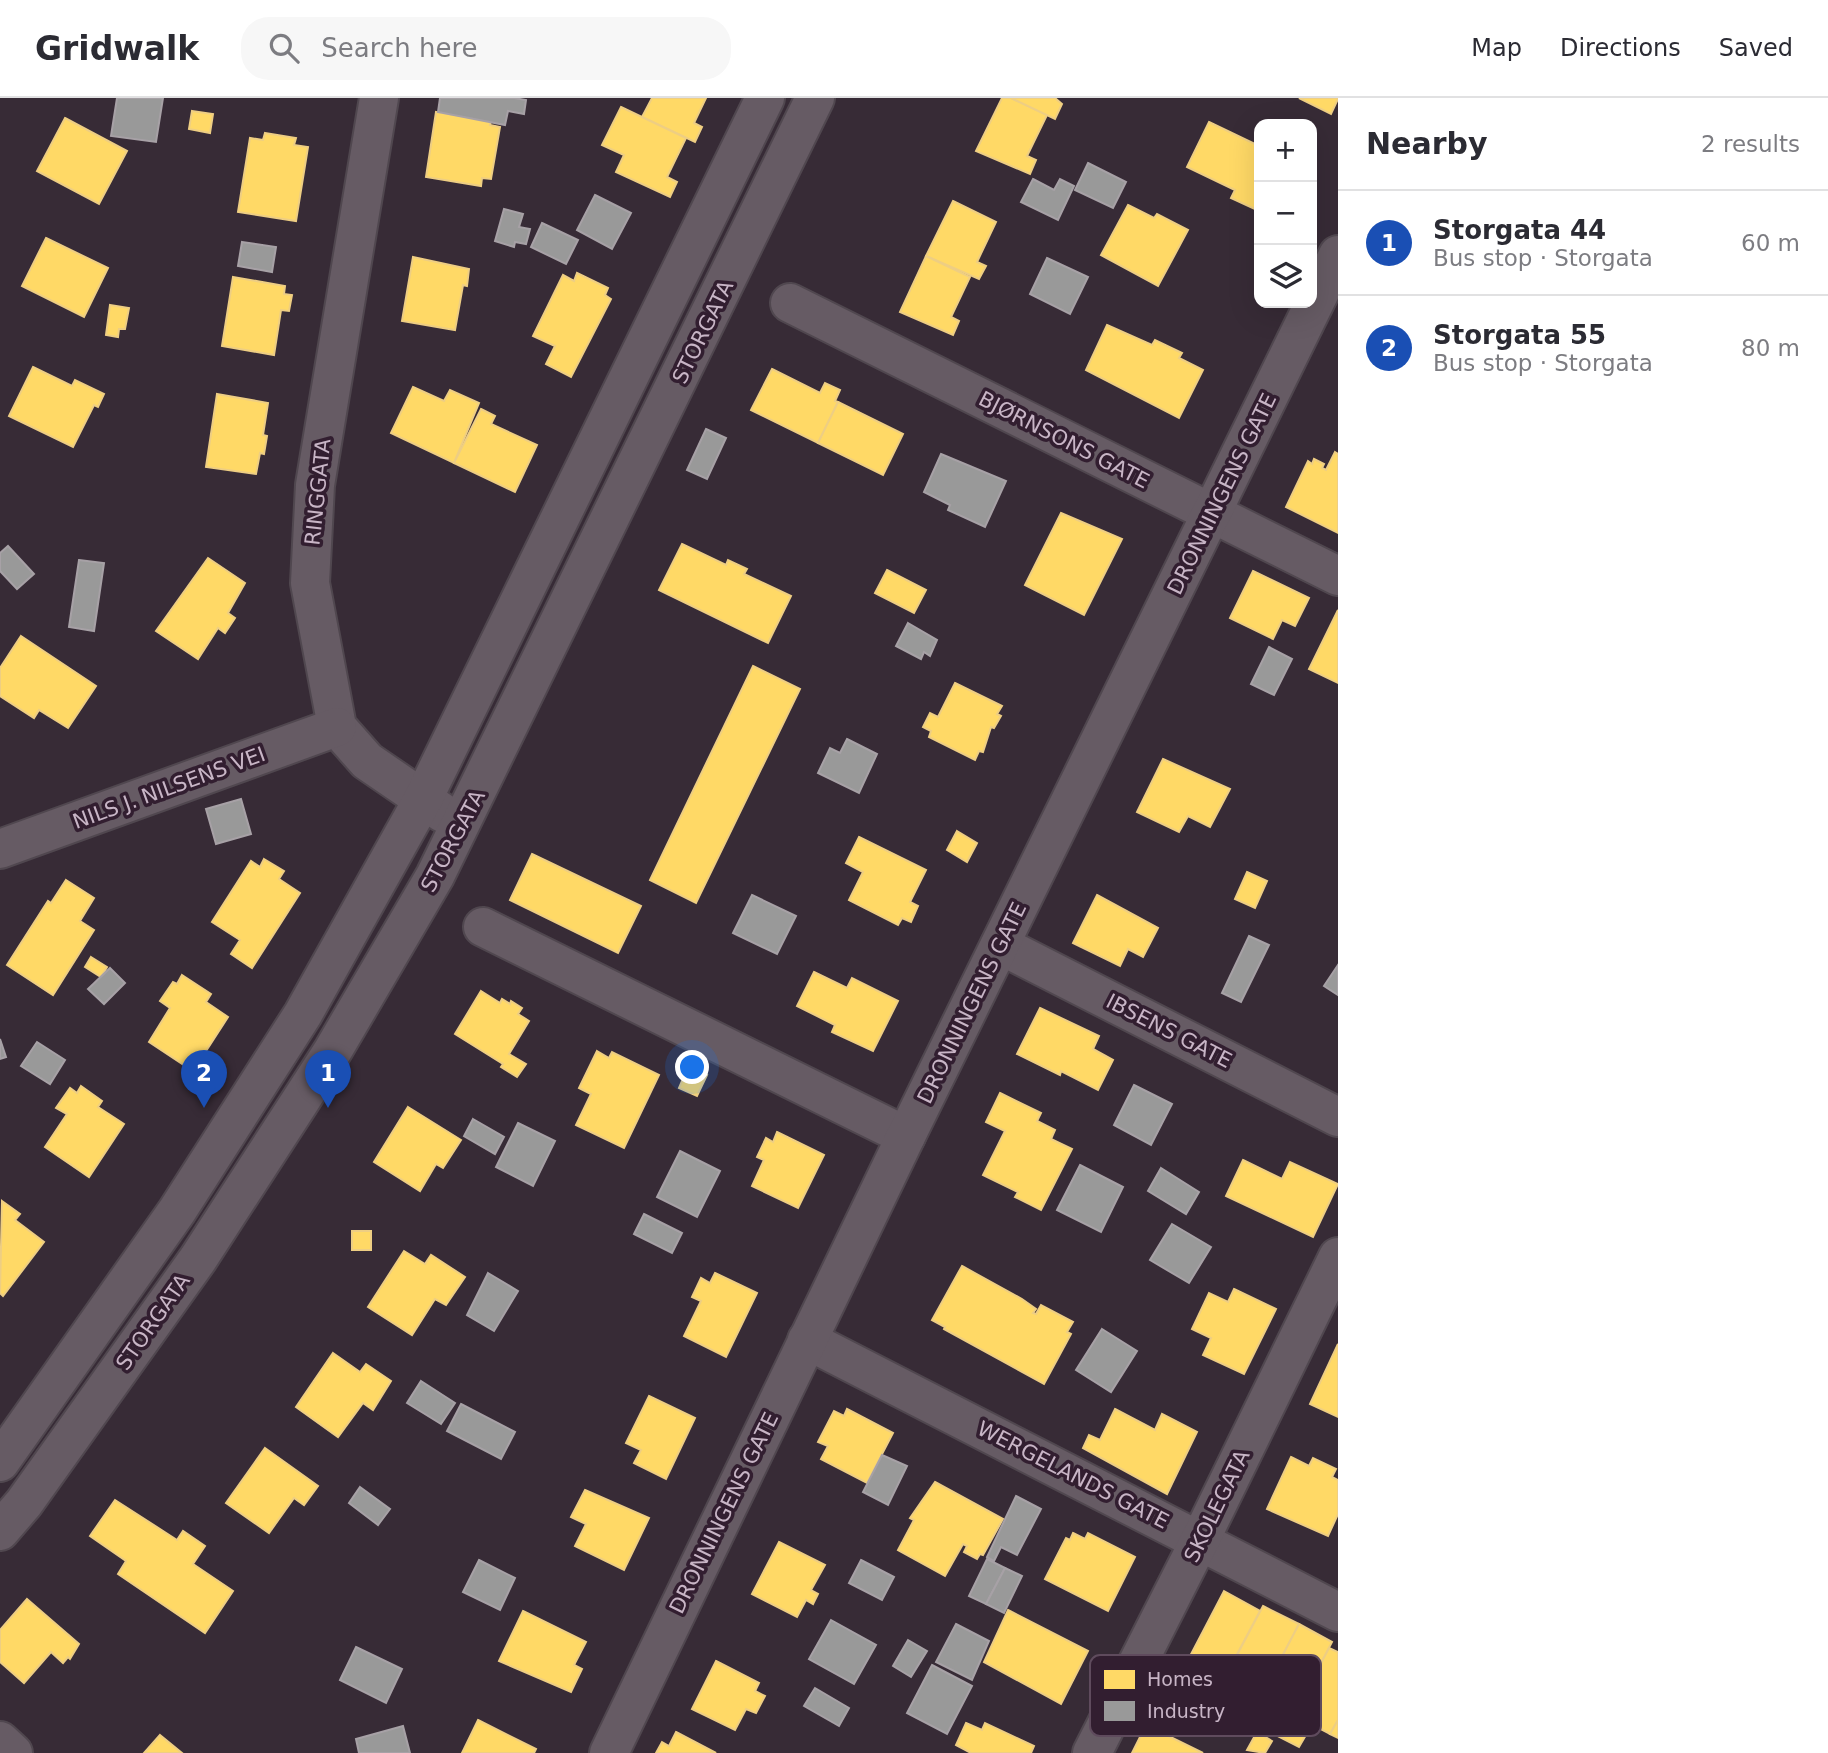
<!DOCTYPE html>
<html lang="en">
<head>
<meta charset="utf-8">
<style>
  :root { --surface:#fff; --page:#f7f7f7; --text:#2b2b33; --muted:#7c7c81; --line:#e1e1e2; --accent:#958594 }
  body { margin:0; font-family:"DejaVu Sans",sans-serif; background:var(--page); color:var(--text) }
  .controls { position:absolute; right:21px; top:21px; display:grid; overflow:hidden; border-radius:14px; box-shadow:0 7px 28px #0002 }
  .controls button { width:63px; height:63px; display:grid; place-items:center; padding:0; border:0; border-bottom:2px solid var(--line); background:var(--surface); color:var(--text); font:35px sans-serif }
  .you { position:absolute; left:693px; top:970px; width:24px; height:24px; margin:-18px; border:5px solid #fff; border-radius:50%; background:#1a73e8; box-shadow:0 0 0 10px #1a73e833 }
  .badge { display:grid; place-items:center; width:46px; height:46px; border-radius:50%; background:var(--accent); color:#fff; font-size:23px; font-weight:700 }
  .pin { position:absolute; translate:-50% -58px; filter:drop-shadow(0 2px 4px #0008) }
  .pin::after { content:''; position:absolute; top:37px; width:24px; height:21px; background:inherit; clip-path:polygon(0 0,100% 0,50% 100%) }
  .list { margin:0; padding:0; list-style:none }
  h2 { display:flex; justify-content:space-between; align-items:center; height:91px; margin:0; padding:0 28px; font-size:30px }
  h2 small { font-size:23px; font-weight:400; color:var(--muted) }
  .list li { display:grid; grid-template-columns:46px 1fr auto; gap:21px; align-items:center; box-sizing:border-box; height:105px; padding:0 28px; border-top:2px solid var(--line) }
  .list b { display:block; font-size:26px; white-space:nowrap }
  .list p { margin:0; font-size:23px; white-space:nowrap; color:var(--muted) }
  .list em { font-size:23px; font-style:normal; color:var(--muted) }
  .icon { flex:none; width:38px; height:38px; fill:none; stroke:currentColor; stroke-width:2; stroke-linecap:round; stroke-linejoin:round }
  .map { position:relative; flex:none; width:1338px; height:1655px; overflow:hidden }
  header { display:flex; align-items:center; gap:42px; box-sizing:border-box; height:98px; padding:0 35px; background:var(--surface); border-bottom:2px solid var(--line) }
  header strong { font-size:33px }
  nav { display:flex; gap:38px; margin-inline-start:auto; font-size:24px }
  .search { width:490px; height:63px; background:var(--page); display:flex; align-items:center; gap:18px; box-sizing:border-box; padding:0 24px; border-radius:28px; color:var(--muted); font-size:26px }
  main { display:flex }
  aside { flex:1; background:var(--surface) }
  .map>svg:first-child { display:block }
  .homes { fill:#ffd966; stroke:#eece83; stroke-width:2 }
  .industry { fill:#999; stroke:#a7a1a6; stroke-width:2 }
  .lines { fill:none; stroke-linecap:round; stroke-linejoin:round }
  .minor-casing { stroke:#50474f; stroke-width:42 }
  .minor { stroke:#665b64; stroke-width:38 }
  .labels { text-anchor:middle; stroke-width:7; stroke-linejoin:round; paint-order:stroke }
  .street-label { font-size:21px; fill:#c8b5c6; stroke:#321e30 }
  .key { fill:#321e30; stroke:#5f4b5d; stroke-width:2 }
  .key-label { font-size:19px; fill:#c8b5c6 }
</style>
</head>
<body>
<header>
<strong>Gridwalk</strong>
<div class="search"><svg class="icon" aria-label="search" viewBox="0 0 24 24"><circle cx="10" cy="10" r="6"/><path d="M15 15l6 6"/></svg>Search here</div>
<nav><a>Map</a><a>Directions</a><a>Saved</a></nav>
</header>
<main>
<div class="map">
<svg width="1338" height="1655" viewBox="0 0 1338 1655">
  <rect width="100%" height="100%" fill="#372b36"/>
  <g class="homes">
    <path d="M652 0H706L694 25 702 29 695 44 642 19Z"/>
    <path d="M1002 0H1011L1047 17 1027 58 1036 62 1030 76 976 53Z"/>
    <path d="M1011 0H1055L1062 6 1055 21Z"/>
    <path d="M1299 0H1338V1L1331 16Z"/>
    <path d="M621 9 686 40 667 79 677 84 670 99 616 74 624 57 602 47Z"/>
    <path d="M192 13 213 16 210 35 189 31Z"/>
    <path d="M436 14 491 23 490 27 500 29 491 81 482 80 481 88 426 79Z"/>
    <path d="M65 20 127 53 99 106 37 73Z"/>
    <path d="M1209 24 1259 48V113L1231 100 1235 92 1187 69Z"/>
    <path d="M265 35 296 40 294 47 308 49 296 123 238 114 250 40 263 42Z"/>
    <path d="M953 103 996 124 977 164 986 168 979 181 926 158Z"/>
    <path d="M1128 107 1154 120 1157 116 1188 132 1158 188 1101 157Z"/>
    <path d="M46 140 108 170 84 219 22 188Z"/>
    <path d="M926 158 970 179 951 219 959 223 953 237 900 214Z"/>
    <path d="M413 159 469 171 467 188 463 187 455 232 402 223Z"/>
    <path d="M577 175 608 190 605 197 611 201 571 279 546 266 555 248 533 238 563 177 574 183Z"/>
    <path d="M233 179 285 188 284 196 292 197 289 213 281 212 274 257 222 248Z"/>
    <path d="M110 207 129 210 125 231H119L118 239 106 237Z"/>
    <path d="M1107 227 1152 247 1155 242 1182 255 1179 260 1203 272 1179 320 1086 272Z"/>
    <path d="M33 269 72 288 75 282 104 296 98 309 94 307 73 349 9 318Z"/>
    <path d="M772 271 820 295 825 285 840 292 835 303 838 304 818 345 751 312Z"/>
    <path d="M413 289 444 303 450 292 479 305 454 365 391 335Z"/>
    <path d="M217 296 268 305 263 337 267 338 264 356 260 355 256 376 206 369Z"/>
    <path d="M838 304 903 336 883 377 818 345Z"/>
    <path d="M481 311 495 318 491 326 537 347 515 394 454 365Z"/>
    <path d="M1335 354 1338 356V435L1286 409 1308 363 1312 366 1314 361 1324 366 1322 370 1326 372Z"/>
    <path d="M1061 415 1122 441 1084 517 1025 487Z"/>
    <path d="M682 446 726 467 728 462 747 471 744 476 791 498 768 545 659 492Z"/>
    <path d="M208 460 245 485 228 515 235 520 225 535 218 530 198 561 156 533Z"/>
    <path d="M887 472 926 492 914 515 875 495Z"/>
    <path d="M1253 473 1309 500 1295 528 1282 522 1273 541 1230 520Z"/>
    <path d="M1338 512V585L1309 571Z"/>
    <path d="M21 538 96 588 68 630 39 612 34 620 0 598V570Z"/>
    <path d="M753 568 800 591 696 805 650 782Z"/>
    <path d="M955 585 1002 608 997 616 1001 618 994 630 991 629 983 654 979 653 975 662 929 639 931 633 923 629 930 615 938 619Z"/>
    <path d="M1163 661 1230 691 1210 729 1188 718 1179 734 1137 714Z"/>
    <path d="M957 733 977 745 967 764 947 752Z"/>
    <path d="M859 739 926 772 910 804 918 808 911 824 902 820 898 827 849 802 863 774 846 765Z"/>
    <path d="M532 756 641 808 618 855 510 802Z"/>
    <path d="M264 761 284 773 279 781 300 795 252 870 231 856 240 842 212 824 251 763 260 769Z"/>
    <path d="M1247 774 1267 783 1255 810 1235 801Z"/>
    <path d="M66 782 94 800 80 823 94 832 53 897 7 867 48 803 51 805Z"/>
    <path d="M1097 797 1158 830 1143 859 1128 851 1120 868 1073 845Z"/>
    <path d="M91 859 107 869 101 879 85 869Z"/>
    <path d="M814 874 847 890 852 880 898 903 873 953 832 934 835 927 797 908Z"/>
    <path d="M182 877 211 896 206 904 228 919 193 973 149 944 170 910 160 903 173 884 177 886Z"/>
    <path d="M481 893 500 905 502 901 510 906 511 903 522 910 518 916 529 923 509 956 526 966 517 979 501 969 503 966 455 936Z"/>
    <path d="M1040 910 1099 938 1093 951 1113 962 1098 992 1061 973 1060 977 1017 956Z"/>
    <path d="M597 953 609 960 612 954 659 977 624 1050 576 1027 591 996 579 990Z"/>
    <path d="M688 969 707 977 697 998 679 990Z"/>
    <path d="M81 988 102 1003 98 1009 124 1026 89 1079 45 1049 67 1016 56 1010 70 990 77 995Z"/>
    <path d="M1000 995 1041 1015 1037 1023 1055 1032 1051 1041 1072 1051 1041 1112 1015 1099 1018 1094 983 1077 1005 1033 986 1024Z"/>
    <path d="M408 1009 461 1042 443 1070 436 1066 420 1093 374 1064Z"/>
    <path d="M777 1034 824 1057 798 1110 752 1088 764 1062 757 1059 766 1040 773 1044Z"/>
    <path d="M1243 1062 1282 1081 1290 1064 1338 1086 1313 1139 1226 1098Z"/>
    <path d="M2 1103 20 1116 15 1122 44 1144 3 1198 0 1195Z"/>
    <rect x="352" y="1133" width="19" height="19"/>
    <path d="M404 1153 425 1166 431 1157 465 1179 446 1207 435 1201 412 1237 368 1209Z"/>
    <path d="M962 1168 1022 1201 1036 1211 1033 1215 1036 1216 1041 1207 1073 1224 1067 1234 1071 1236 1044 1286 944 1231 945 1229 932 1222Z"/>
    <path d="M715 1175 757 1195 726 1259 684 1238 701 1203 692 1199 701 1180 710 1185Z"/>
    <path d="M1234 1191 1276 1211 1244 1276 1203 1257 1211 1240 1192 1231 1209 1195 1228 1204Z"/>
    <path d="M1338 1246V1319L1310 1306Z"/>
    <path d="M333 1255 360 1274 366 1266 391 1283 373 1312 363 1305 338 1339 296 1309Z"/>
    <path d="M649 1298 695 1320 666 1381 634 1365 641 1352 626 1345Z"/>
    <path d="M847 1311 893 1335 867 1385 821 1361 828 1348 818 1344 834 1313 844 1318Z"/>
    <path d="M1115 1311 1155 1332 1162 1316 1197 1334 1167 1396 1083 1350 1089 1337 1100 1342Z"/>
    <path d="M265 1350 318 1388 304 1407 294 1400 269 1435 226 1405Z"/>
    <path d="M1291 1359 1309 1368 1313 1360 1336 1371 1332 1379 1338 1382V1416L1328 1438 1267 1411Z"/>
    <path d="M935 1384 1003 1421 983 1457 980 1456 977 1461 964 1454 967 1448 963 1446 945 1478 898 1452 914 1422 910 1420Z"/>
    <path d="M585 1392 649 1420 624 1472 575 1448 586 1426 571 1419Z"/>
    <path d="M115 1402 177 1442 183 1433 205 1448 193 1466 233 1493 205 1535 118 1476 126 1463 90 1438Z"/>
    <path d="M1073 1435 1085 1441 1088 1435 1135 1459 1108 1513 1045 1481 1066 1440 1070 1442Z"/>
    <path d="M779 1444 825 1467 811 1492 818 1496 813 1506 806 1502 797 1519 752 1496Z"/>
    <path d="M1224 1493 1260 1513 1225 1579 1189 1560Z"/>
    <path d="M27 1501 79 1546 70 1561 68 1559 63 1565 51 1554 24 1585 0 1564V1532Z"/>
    <path d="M1263 1508 1299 1526 1264 1593 1228 1574Z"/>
    <path d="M1008 1512 1088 1553 1061 1606 984 1564Z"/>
    <path d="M523 1513 586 1544 574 1567 582 1571 571 1594 499 1563Z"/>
    <path d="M1299 1526 1332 1544 1297 1611 1264 1593Z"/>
    <path d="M1329 1550 1338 1554V1622L1330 1636 1294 1617Z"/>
    <path d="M716 1563 759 1585 755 1593 765 1598 756 1615 746 1611 735 1632 692 1611Z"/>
    <path d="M1273 1619 1306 1637 1299 1649 1266 1632Z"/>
    <path d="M478 1622 536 1651 534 1655H462Z"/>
    <path d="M1338 1622V1640L1330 1636Z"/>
    <path d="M966 1625 982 1632 985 1625 1034 1648 1031 1655H971L956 1647Z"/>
    <path d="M1146 1627 1203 1655H1132Z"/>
    <path d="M676 1634 716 1655H656L662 1644 669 1648Z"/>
    <path d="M1257 1634 1272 1643 1265 1655 1247 1652Z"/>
    <path d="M160 1637 182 1655H144Z"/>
  </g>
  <g class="industry">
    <path d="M117 0H163L156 44 111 38Z"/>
    <path d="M440 0H514L526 2 524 16 508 13 505 27 438 14Z"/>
    <path d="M1088 65 1126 84 1113 110 1075 92Z"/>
    <path d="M1033 81 1054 92 1060 81 1074 88 1058 122 1021 104Z"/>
    <path d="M595 97 631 115 612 151 577 132Z"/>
    <path d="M504 111 523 116 519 129 530 131 526 146 515 144 514 149 495 143Z"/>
    <path d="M542 125 578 142 566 166 531 149Z"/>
    <path d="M242 144 276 149 272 174 238 168Z"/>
    <path d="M1047 160 1088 179 1070 216 1030 196Z"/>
    <path d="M706 331 726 340 707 381 687 372Z"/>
    <path d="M941 356 1006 383 985 429 948 412 950 407 924 394Z"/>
    <path d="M8 448 34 476 17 491 0 473V455Z"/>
    <path d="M79 462 104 465 94 533 69 529Z"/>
    <path d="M908 525 937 542 930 558 924 554 921 561 896 548Z"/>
    <path d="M1269 549 1292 561 1274 597 1251 586Z"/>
    <path d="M847 641 877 656 859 695 818 675 830 650 840 655Z"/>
    <path d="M241 701 251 736 216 746 206 711Z"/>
    <path d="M752 797 796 818 777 856 733 835Z"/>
    <path d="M1249 838 1269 847 1241 904 1222 895Z"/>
    <path d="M1338 867V897L1324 888Z"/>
    <path d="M110 870 125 885 104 906 88 891Z"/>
    <path d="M0 941 6 959 0 961Z"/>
    <path d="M37 944 65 962 50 986 21 968Z"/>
    <path d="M1134 987 1172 1006 1151 1047 1114 1027Z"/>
    <path d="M473 1021 504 1039 495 1056 464 1038Z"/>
    <path d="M518 1025 555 1043 533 1088 496 1069Z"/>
    <path d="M680 1053 720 1073 697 1119 657 1099Z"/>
    <path d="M1080 1067 1123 1089 1101 1134 1057 1112Z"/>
    <path d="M1161 1070 1199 1094 1186 1116 1148 1093Z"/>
    <path d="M644 1116 682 1135 672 1155 634 1136Z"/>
    <path d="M1172 1126 1211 1149 1189 1185 1150 1162Z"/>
    <path d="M488 1175 518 1193 494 1233 467 1217Z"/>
    <path d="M1102 1231 1137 1253 1111 1294 1076 1272Z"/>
    <path d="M421 1283 455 1305 441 1326 407 1305Z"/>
    <path d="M461 1306 515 1334 501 1361 447 1333Z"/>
    <path d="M882 1357 907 1368 888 1407 863 1394Z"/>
    <path d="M360 1389 390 1411 378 1427 349 1405Z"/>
    <path d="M1016 1398 1041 1411 1017 1457 1001 1449 994 1463 987 1459Z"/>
    <path d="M987 1461 1005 1470 986 1506 969 1498Z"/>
    <path d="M479 1462 515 1480 500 1512 463 1494Z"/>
    <path d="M861 1462 894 1479 882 1502 849 1485Z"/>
    <path d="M1005 1470 1022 1478 1004 1515 986 1506Z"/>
    <path d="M831 1522 876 1547 854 1586 809 1561Z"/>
    <path d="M956 1526 989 1543 972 1582 936 1564Z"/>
    <path d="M908 1542 927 1553 911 1579 893 1568Z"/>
    <path d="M356 1549 402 1571 386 1605 340 1582Z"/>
    <path d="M932 1567 972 1588 947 1636 907 1615Z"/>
    <path d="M815 1590 849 1610 839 1628 804 1608Z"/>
    <path d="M403 1628 410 1655H359L356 1641Z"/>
  </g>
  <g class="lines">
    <defs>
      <g id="minor">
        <path d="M379 0 315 387 310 485 337 629 367 663 443 715"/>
        <path d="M790 205 1338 478"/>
        <path d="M0 751 337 629"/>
        <path d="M483 829 906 1038"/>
        <path d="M1000 847 1338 1019"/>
        <path d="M807 1242 1338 1514"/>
        <path d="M0 1364 177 1113 303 916 422 703 765 0"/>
        <path d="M0 1433 24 1405 198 1161 332 954 435 778 815 0"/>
        <path d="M0 1643 13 1655"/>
        <path d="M609 1655 906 1038 1338 157"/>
        <path d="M1092 1655 1200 1442 1338 1159"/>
      </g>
    </defs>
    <use href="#minor" class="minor-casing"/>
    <use href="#minor" class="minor"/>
  </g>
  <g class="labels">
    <g class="street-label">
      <text transform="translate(703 234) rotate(-64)" y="7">STORGATA</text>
      <text transform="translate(1064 342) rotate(27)" y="7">BJØRNSONS GATE</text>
      <text transform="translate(318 394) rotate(-84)" y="7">RINGGATA</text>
      <text transform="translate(1222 396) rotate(-64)" y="7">DRONNINGENS GATE</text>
      <text transform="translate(169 690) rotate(-20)" y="7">NILS J. NILSENS VEI</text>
      <text transform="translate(453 743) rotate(-62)" y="7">STORGATA</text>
      <text transform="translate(972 905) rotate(-64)" y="7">DRONNINGENS GATE</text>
      <text transform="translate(1169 933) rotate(27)" y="7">IBSENS GATE</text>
      <text transform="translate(153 1224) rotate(-55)" y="7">STORGATA</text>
      <text transform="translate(1073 1377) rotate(27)" y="7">WERGELANDS GATE</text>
      <text transform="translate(1217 1408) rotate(-64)" y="7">SKOLEGATA</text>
      <text transform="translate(724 1415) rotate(-64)" y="7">DRONNINGENS GATE</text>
    </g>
  </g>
  <rect x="1090" y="1557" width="231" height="81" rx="10" class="key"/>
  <rect x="1104" y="1572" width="31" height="19" fill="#ffd966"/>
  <rect x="1104" y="1603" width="31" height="20" fill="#999"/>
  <g class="key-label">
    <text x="1147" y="1588">Homes</text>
    <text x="1147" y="1620">Industry</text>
  </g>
</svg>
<div class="controls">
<button>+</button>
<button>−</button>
<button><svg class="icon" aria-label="layers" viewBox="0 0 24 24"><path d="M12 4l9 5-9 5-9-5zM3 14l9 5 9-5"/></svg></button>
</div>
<div class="you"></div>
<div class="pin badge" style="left:328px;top:1010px;background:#1a4fb4">1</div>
<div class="pin badge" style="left:204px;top:1010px;background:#1a4fb4">2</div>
</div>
<aside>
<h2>Nearby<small>2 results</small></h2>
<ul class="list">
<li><span class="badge" style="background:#1a4fb4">1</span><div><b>Storgata 44</b><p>Bus stop · Storgata</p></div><em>60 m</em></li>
<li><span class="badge" style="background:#1a4fb4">2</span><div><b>Storgata 55</b><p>Bus stop · Storgata</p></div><em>80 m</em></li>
</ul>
</aside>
</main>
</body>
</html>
